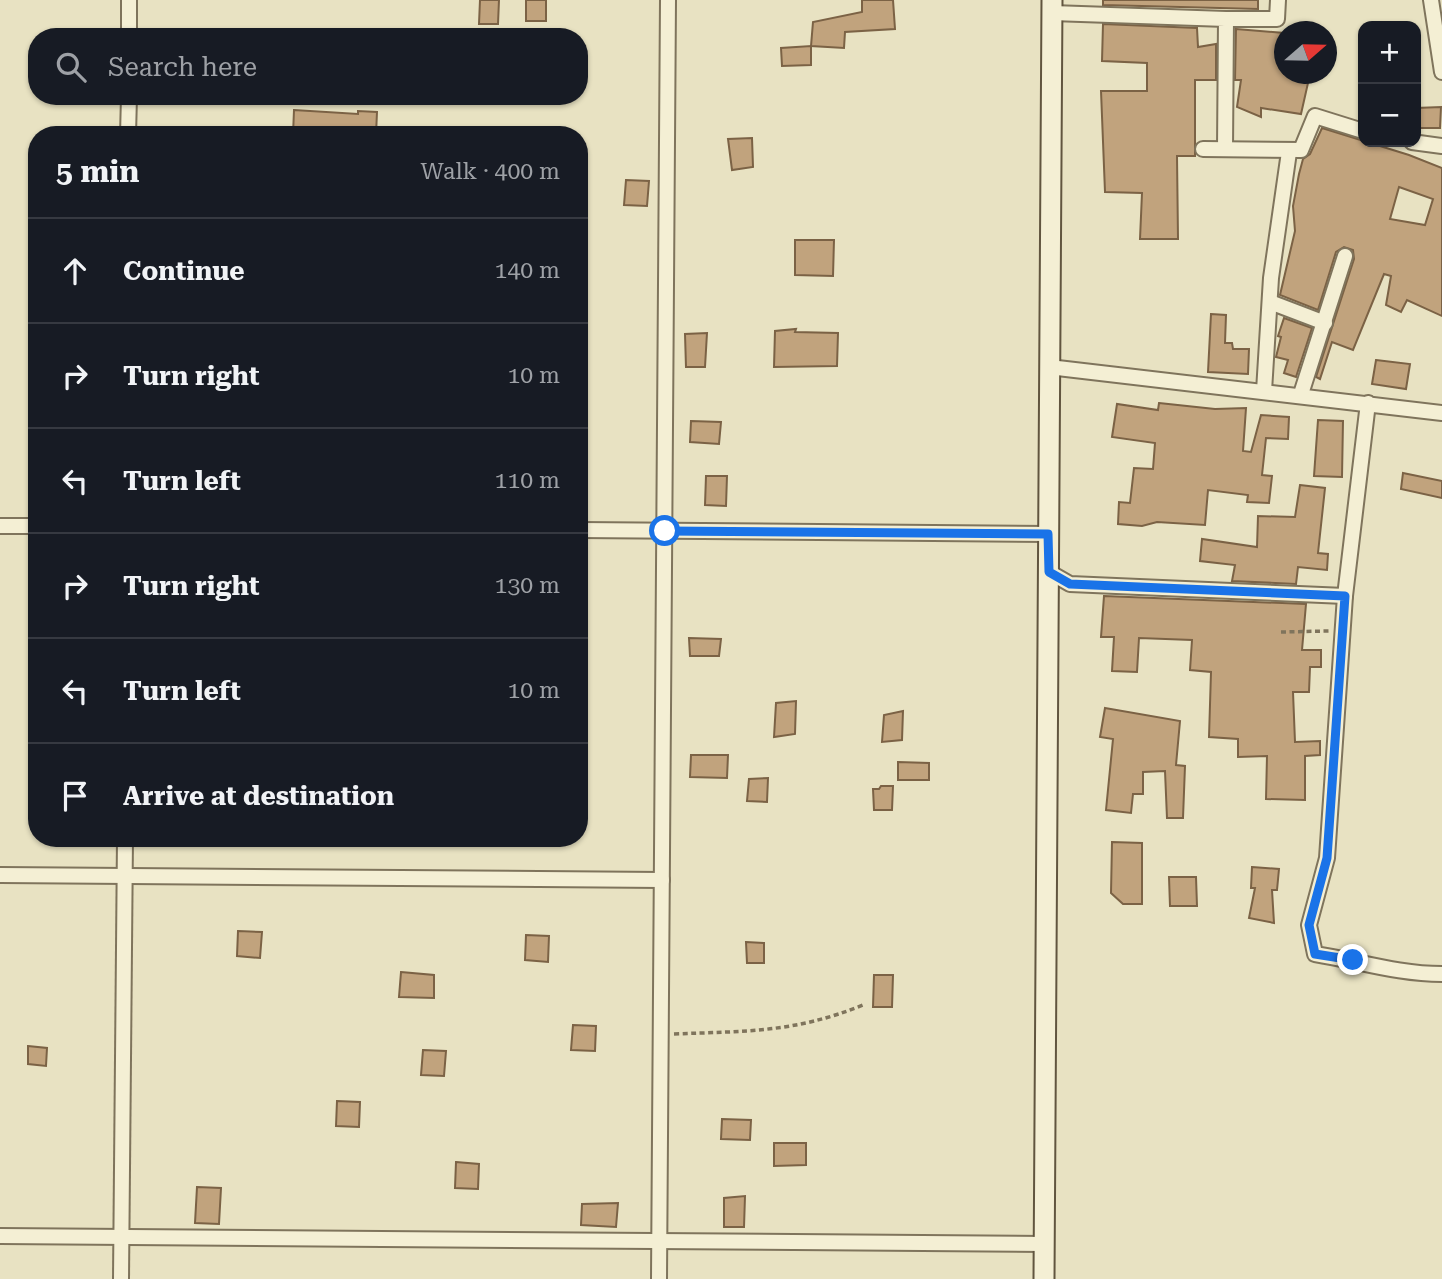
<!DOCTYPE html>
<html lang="en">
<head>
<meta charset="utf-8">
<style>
  :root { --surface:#171b24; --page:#20242c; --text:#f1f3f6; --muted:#9ea1a6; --line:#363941 }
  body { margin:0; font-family:"Roboto Serif",serif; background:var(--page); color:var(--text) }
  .controls { position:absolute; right:21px; top:21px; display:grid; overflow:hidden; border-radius:14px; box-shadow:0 2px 5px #0004 }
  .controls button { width:63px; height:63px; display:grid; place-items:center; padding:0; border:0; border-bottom:2px solid var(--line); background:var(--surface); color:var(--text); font:35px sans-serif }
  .compass { position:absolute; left:1274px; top:21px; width:63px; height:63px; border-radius:50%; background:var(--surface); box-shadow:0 2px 5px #0004; rotate:70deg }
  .stop { position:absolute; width:21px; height:21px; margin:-16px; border:5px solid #1a73e8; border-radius:50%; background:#fff }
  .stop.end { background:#1a73e8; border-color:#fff; box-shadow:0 2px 7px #0008 }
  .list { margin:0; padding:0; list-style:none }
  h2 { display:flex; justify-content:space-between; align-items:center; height:91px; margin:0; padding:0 28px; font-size:30px }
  h2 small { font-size:23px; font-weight:400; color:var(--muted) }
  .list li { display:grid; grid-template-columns:46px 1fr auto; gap:21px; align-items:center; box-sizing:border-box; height:105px; padding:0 28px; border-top:2px solid var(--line) }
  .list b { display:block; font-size:26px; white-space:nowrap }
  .list em { font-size:23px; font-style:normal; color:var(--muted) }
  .icon { flex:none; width:38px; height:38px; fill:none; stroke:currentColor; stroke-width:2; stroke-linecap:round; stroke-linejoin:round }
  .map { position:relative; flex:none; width:1442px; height:1279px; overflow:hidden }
  .search { position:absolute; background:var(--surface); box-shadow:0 2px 5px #0004; left:28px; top:28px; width:560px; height:77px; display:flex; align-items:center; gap:18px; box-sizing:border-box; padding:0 24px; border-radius:28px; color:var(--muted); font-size:26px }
  .panel { position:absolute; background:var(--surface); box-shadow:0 2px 5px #0004; left:28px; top:126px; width:560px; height:721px; border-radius:28px }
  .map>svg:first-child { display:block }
  .building { fill:#c1a37d; stroke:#7b6245; stroke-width:2; fill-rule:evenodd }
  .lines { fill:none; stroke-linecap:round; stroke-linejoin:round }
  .street-casing { stroke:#7f745c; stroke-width:18 }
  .secondary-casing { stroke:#61553f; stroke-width:23 }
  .path { stroke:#7f745c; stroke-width:3.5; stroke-dasharray:5 3.5; stroke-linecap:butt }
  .street { stroke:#f4efd4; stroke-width:14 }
  .secondary { stroke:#f4efd4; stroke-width:19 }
  .route { stroke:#1a73e8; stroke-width:9 }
</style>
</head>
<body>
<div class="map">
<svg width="1442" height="1279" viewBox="0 0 1442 1279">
  <rect width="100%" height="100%" fill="#e8e2c2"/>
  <g class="building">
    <path d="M480 0H499L498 24H479Z"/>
    <rect x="526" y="0" width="20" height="21"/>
    <path d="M862 0H893L895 29 845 32 844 48 811 46 813 22 862 12Z"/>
    <path d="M1103 0H1258V9L1103 5Z"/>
    <path d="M1103 24 1197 28 1198 47 1216 44V80H1195V156H1177L1178 239H1140L1142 193 1105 192 1101 91H1147V63L1102 61Z"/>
    <path d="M1236 29 1284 33V74H1310L1301 114 1261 108V117L1237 107 1241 80H1235Z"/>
    <path d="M811 46V65L782 66 781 48Z"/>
    <path d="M1441 107 1440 128H1416V108Z"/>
    <path d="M294 110 358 114V111L377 112 376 135H293Z"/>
    <path d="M1322 128 1409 155 1442 168V316L1407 300 1401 312 1386 305 1391 276 1384 274 1353 350 1332 342 1320 379 1316 377 1354 259 1353 250 1344 247 1336 252 1318 310 1280 295 1295 231 1293 206 1299 174 1303 159 1310 154ZM1399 187 1433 199 1425 225 1390 219Z"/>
    <path d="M752 138 753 167 732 170 728 139Z"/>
    <path d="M626 180 649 181 647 206 624 205Z"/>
    <path d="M795 240H834L833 276 795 275Z"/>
    <path d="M1211 314 1226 315 1225 343H1232L1233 349H1249L1248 374 1208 372Z"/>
    <path d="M1284 318 1312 328 1296 377 1284 373 1288 360 1276 357 1281 337 1278 336Z"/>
    <path d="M796 329 795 332 838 333 837 366 774 367 775 331Z"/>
    <path d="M707 333 705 367H686L685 334Z"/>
    <path d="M1376 360 1410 364 1406 389 1372 384Z"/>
    <path d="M1159 403 1215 409 1246 408 1243 451 1251 452 1261 415 1289 417 1288 439 1266 438 1262 475 1272 476 1269 503 1247 502 1248 495 1208 490 1205 525 1157 522 1142 526 1118 524 1119 502 1130 503 1134 468 1153 469 1155 443 1112 437 1117 404 1158 410Z"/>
    <path d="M1318 420 1343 421 1342 477 1314 476Z"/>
    <path d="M691 421 721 422 719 444 690 442Z"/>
    <path d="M1403 473 1442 481V498L1401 489Z"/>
    <path d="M706 476H727L726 506 705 505Z"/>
    <path d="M1300 485 1325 488 1318 553 1328 554 1327 570 1298 567 1296 584 1232 581 1235 565 1200 561 1202 539 1257 547 1258 516 1295 517Z"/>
    <path d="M1104 596 1306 604 1302 650H1321V667H1310L1309 692H1293L1295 742 1320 741V755L1305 756V800L1266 799 1267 756 1238 757V739L1209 737 1211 672 1190 670 1192 640 1139 638 1137 672 1112 671 1114 637H1101Z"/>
    <path d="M689 638 721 639 719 656H690Z"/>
    <path d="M796 701 795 734 774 737 776 703Z"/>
    <path d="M1105 708 1180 721 1176 765 1185 766 1183 818H1167L1165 771 1143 772V794H1133L1131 813 1106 810 1113 739 1100 737Z"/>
    <path d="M903 711 902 740 882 742 884 715Z"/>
    <path d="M691 755H728L727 778 690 777Z"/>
    <path d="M898 762 929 763V780H898Z"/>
    <path d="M768 778 767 802 747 801 749 779Z"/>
    <path d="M881 786H893L892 810H874L873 789H879Z"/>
    <path d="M1112 842 1142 843V904H1123L1111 893Z"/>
    <path d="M1252 867 1279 869 1277 890H1272L1274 923 1249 918 1255 888H1251Z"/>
    <path d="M1169 877H1196L1197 906H1170Z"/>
    <path d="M238 931 262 932 260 958 237 956Z"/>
    <path d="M526 935 549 936 548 962 525 960Z"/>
    <path d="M746 942 764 943V963H747Z"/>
    <path d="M401 972 434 975V998L399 997Z"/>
    <path d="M874 975H893L892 1007H873Z"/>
    <path d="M573 1025 596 1026 595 1051 571 1050Z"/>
    <path d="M28 1046 47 1048 46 1066 28 1064Z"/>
    <path d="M423 1050 446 1051 444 1076 421 1075Z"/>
    <path d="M337 1101 360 1102 359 1127 336 1126Z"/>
    <path d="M722 1119 751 1120 750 1140 721 1139Z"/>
    <path d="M774 1143H806V1165L774 1166Z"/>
    <path d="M456 1162 479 1164 478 1189 455 1188Z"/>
    <path d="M197 1187 221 1188 219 1224 195 1223Z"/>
    <path d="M745 1196 744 1227H724V1198Z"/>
    <path d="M618 1203 616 1227 581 1225 582 1204Z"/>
  </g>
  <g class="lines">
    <defs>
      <g id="street">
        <path d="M1431 0 1442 72"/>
        <path d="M1052 13 1226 19 1225 149"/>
        <path d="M1226 19H1277L1278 0"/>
        <path d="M129 37V0"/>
        <path d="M128 135 129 96"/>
        <path d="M1412 142 1442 146"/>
        <path d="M1203 149 1301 150 1315 116 1363 131"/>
        <path d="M1270 302 1325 323"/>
        <path d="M1049 367 1442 413"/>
        <path d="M1264 391 1271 278 1289 152"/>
        <path d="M1301 394 1345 256"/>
        <path d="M1368 403 1345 596 1327 858 1309 925 1315 954C1359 961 1398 974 1442 974"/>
        <path d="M0 526H37"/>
        <path d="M579 530 1049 534"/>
        <path d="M1049 572 1070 584 1345 596"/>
        <path d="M0 875 662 880"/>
        <path d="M0 1236 1044 1244"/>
        <path d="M121 1279 125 838"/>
        <path d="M659 1279 668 0"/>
      </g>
      <path id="secondary" d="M1044 1279 1052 0"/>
    </defs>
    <use href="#street" class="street-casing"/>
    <use href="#secondary" class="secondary-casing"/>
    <g class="path">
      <path d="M1281 632 1329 631"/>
      <path d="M674 1034C746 1031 794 1033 863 1005"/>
    </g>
    <use href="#street" class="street"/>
    <use href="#secondary" class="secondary"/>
  </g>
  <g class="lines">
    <path class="route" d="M665 531 1048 534 1049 572 1070 584 1345 596 1327 858 1309 925 1315 954 1353 960"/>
  </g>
</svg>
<div class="controls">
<button>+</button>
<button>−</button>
</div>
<svg class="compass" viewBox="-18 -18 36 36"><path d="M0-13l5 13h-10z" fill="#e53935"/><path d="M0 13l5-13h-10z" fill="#9ea1a6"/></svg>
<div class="stop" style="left:665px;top:531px"></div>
<div class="stop end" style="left:1353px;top:960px"></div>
<div class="search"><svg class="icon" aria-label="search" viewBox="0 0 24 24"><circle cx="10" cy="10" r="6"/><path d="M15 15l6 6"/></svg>Search here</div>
<section class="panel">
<h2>5 min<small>Walk · 400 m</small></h2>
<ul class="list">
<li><svg class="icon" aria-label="ahead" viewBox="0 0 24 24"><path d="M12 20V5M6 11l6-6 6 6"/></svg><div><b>Continue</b></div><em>140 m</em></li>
<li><svg class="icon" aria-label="right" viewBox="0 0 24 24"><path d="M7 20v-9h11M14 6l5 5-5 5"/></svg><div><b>Turn right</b></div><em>10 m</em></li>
<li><svg class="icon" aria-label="left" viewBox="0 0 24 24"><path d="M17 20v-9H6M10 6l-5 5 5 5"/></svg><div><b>Turn left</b></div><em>110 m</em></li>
<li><svg class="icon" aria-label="right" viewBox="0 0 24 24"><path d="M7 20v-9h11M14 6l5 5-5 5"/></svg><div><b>Turn right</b></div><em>130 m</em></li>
<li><svg class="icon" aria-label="left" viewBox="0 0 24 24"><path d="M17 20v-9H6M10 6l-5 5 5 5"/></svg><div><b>Turn left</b></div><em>10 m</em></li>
<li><svg class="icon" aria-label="arrive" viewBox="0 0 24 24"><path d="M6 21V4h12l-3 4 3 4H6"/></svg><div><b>Arrive at destination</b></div></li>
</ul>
</section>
</div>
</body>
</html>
